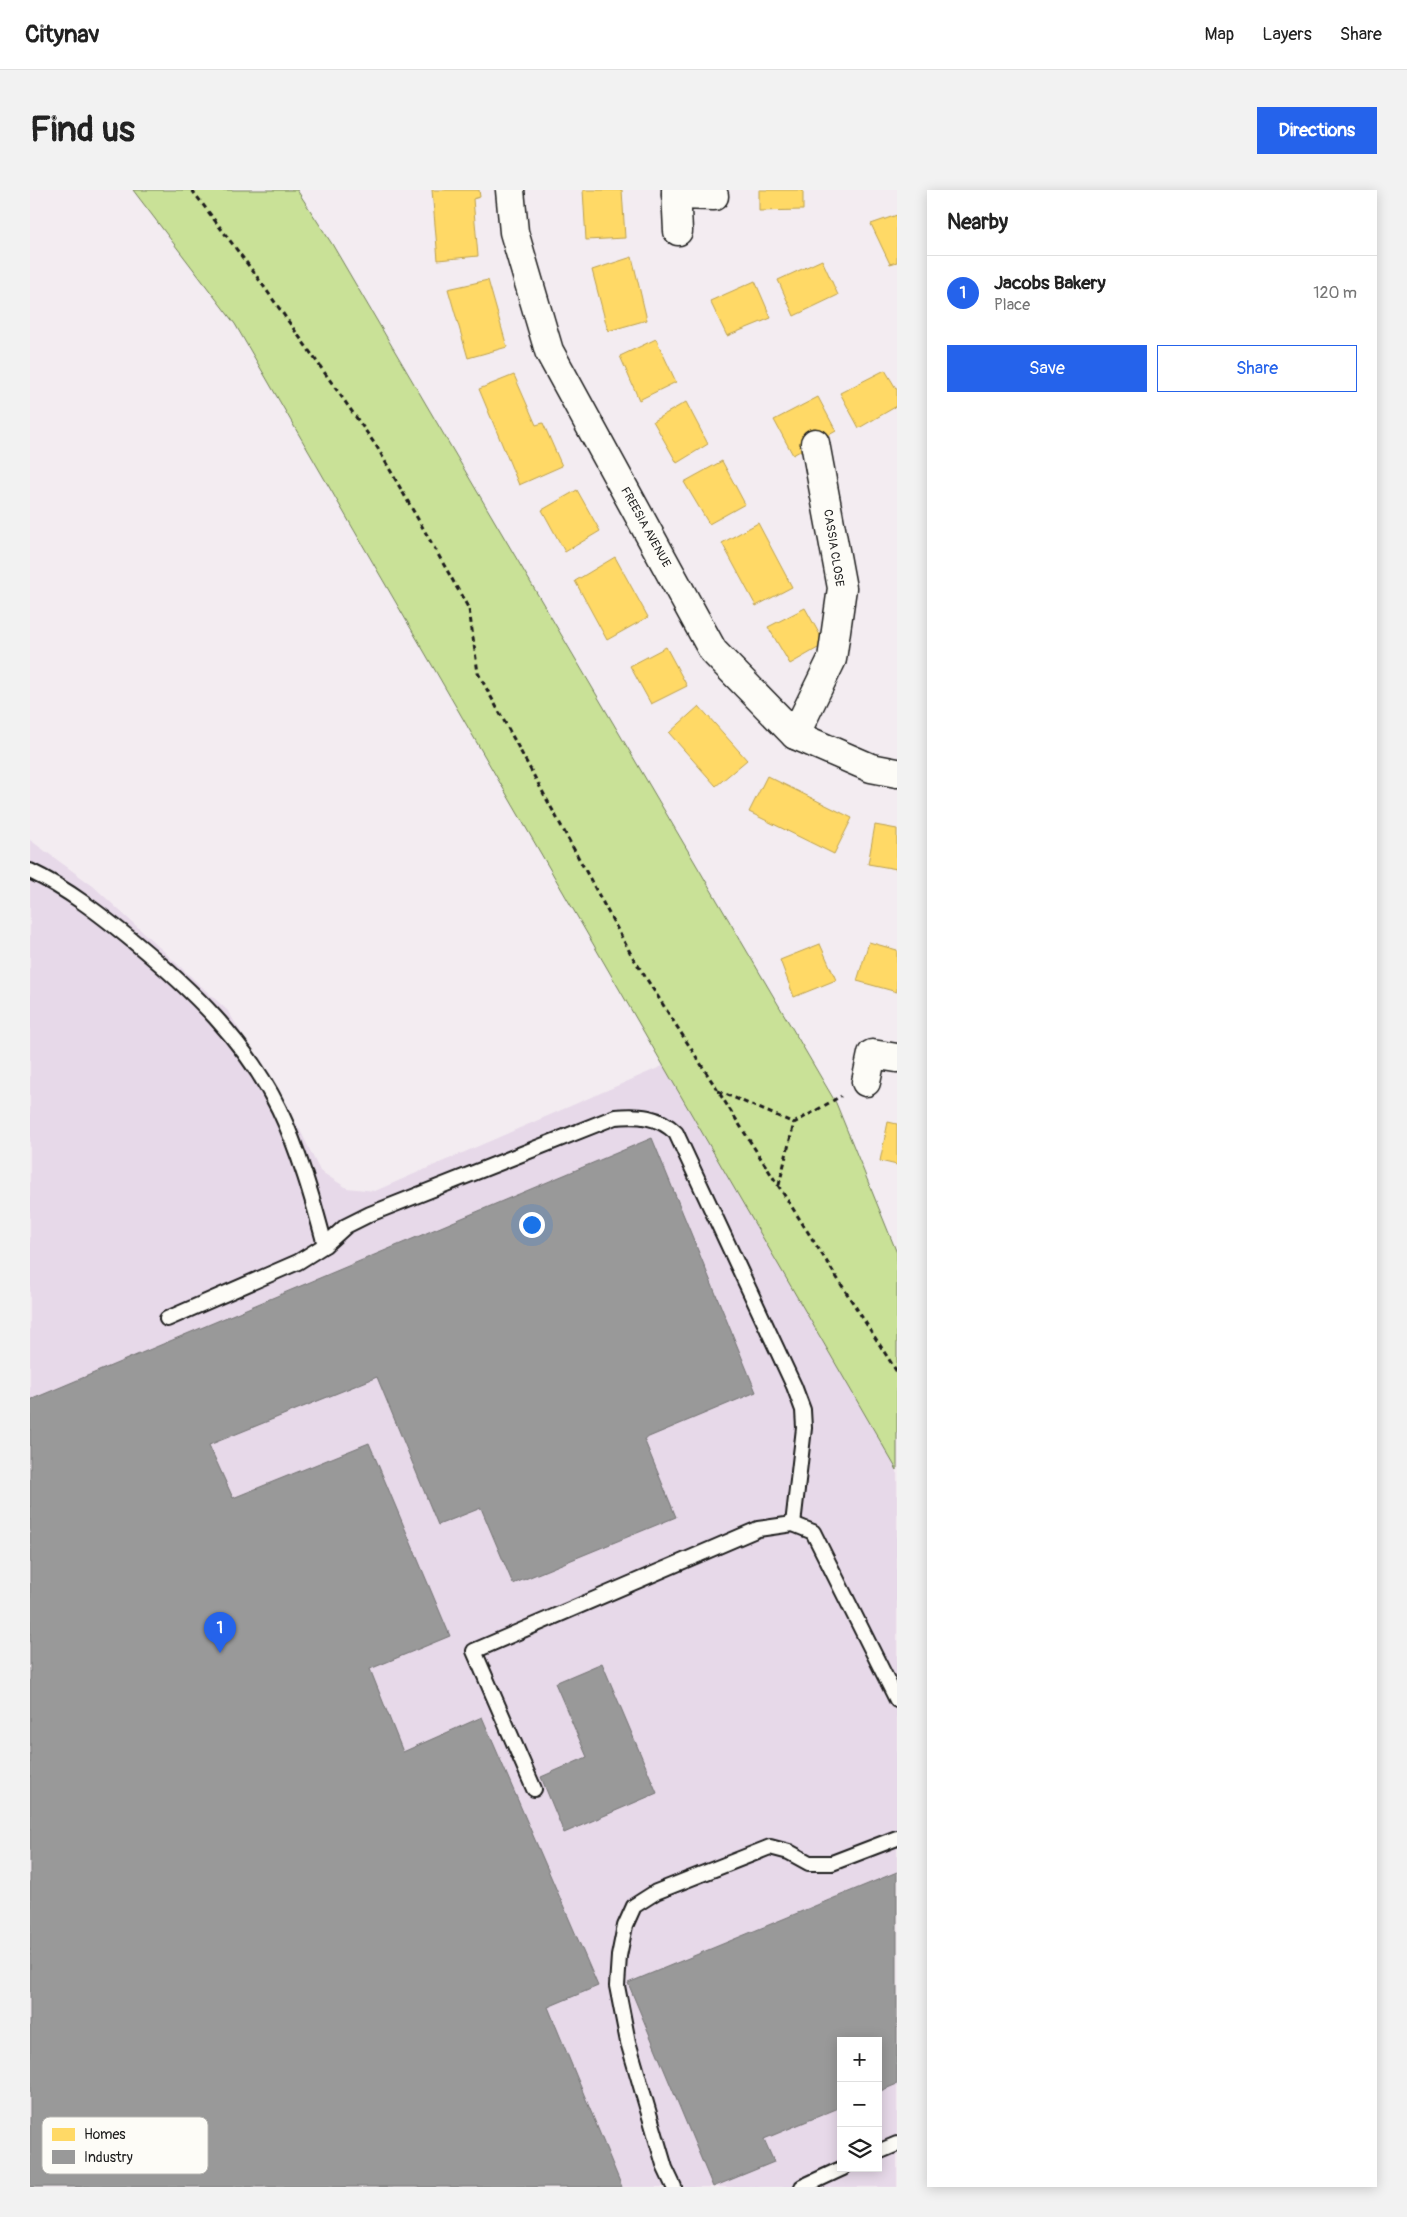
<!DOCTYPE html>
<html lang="en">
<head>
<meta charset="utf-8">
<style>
  :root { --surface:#fff; --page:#f2f2f2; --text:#222; --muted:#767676; --line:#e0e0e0; --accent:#2563eb }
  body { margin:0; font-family:Pangolin,sans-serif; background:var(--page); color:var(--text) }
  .controls { position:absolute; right:15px; bottom:15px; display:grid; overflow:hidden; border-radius:0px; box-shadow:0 2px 12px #0003 }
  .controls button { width:45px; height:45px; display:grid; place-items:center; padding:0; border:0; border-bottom:1px solid var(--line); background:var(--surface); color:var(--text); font:25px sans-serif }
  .you { position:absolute; left:501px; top:1034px; width:18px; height:18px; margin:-12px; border:4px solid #fff; border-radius:50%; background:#1a73e8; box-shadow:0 0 0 8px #1a73e833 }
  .badge { display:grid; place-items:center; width:32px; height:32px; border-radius:50%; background:var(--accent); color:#fff; font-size:16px; font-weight:700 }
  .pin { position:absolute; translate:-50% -41px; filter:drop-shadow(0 1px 2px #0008) }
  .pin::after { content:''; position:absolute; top:26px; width:18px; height:15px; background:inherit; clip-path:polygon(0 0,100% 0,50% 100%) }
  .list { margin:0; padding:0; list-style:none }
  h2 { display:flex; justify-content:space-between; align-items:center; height:65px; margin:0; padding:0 20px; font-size:21px }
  h2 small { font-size:16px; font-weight:400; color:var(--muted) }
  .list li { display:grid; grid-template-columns:32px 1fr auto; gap:15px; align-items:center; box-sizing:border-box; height:75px; padding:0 20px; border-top:1px solid var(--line) }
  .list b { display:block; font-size:19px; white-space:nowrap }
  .list p { margin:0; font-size:16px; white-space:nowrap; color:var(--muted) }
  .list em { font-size:16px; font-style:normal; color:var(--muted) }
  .actions { display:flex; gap:10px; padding:15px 20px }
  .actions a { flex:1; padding:11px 0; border:1px solid var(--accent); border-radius:0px; text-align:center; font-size:18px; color:var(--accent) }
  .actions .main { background:var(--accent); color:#fff }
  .icon { flex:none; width:28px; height:28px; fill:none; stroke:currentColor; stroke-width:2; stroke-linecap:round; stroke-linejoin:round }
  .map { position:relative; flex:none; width:867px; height:1997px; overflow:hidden; border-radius:0px }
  header { display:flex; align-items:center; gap:30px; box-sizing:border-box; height:70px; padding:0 25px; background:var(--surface); border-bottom:1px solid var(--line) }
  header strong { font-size:24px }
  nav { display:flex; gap:28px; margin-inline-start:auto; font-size:18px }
  .intro { display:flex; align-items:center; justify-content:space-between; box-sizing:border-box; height:120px; padding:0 30px }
  h1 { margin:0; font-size:35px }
  .button { padding:12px 22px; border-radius:0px; background:var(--accent); color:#fff; font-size:18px; font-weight:700 }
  main { display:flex; gap:30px; padding:0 30px }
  aside { flex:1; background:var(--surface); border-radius:0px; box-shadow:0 2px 12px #0003 }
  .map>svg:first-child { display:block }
  .built { fill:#e7d9e9; fill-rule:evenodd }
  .green { fill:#c9e197; stroke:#727e5a }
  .homes { fill:#ffd966; stroke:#bba050 }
  .industry { fill:#999; stroke:#747474 }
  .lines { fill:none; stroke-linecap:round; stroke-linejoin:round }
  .service-casing { stroke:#1c1c1c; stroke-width:18 }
  .minor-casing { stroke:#1c1c1c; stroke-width:31 }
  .path { stroke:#1c1c1c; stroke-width:3; stroke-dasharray:5 4; stroke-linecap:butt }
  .service { stroke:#fdfcf7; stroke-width:14 }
  .minor { stroke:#fdfcf7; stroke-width:28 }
  .labels { text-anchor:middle; stroke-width:5; stroke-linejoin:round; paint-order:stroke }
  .street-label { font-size:12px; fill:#1c1c1c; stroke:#fdfcf7 }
  .key { fill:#fdfcf7; stroke:#bab9b5; stroke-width:1 }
  .key-label { font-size:14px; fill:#1c1c1c }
</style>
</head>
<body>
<header>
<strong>Citynav</strong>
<nav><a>Map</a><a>Layers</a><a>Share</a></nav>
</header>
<div class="intro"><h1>Find us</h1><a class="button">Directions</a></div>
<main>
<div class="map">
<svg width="867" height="1997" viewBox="0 0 867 1997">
  <rect width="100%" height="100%" fill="#f3ecf1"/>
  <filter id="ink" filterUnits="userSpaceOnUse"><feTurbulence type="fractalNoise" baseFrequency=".02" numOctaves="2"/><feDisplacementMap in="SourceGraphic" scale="10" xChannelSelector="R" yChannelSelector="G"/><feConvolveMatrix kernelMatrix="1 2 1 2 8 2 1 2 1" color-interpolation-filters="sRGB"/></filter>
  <g filter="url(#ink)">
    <path class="built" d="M0 650 63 696 198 821 270 940 290 981 317 998 345 1001 635 875 867 1280V1997H0ZM811 1851H848V1978H811Z"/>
    <path class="green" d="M103 0H267L302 54 806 913 867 1063V1280L205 134Z"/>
    <g class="homes">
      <path d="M402 0H449L450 7 443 9 448 66 408 70Z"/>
      <path d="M553 0H592L595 48 556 50Z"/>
      <path d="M729 0H773V20L729 21Z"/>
      <path d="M867 25V72L860 74 841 34Z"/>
      <path d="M602 67 617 130 578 141 562 80Z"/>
      <path d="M792 70 808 105 764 126 748 90Z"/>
      <path d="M458 90 477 157 438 168 418 99Z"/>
      <path d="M725 91 741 128 697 146 680 111Z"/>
      <path d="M626 149 646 192 609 210 590 166Z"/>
      <path d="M855 180 867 200V216L829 238 810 203Z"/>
      <path d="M484 185 506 235 513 233 532 276 489 295 449 199Z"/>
      <path d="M788 207 806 241 763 265 744 230Z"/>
      <path d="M656 212 678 254 647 273 623 231Z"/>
      <path d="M692 271 715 314 679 334 654 292Z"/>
      <path d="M547 300 570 341 535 362 512 320Z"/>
      <path d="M728 333 762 397 726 416 692 353Z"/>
      <path d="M585 367 618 427 577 450 545 391Z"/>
      <path d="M775 418 795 454 760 474 738 437Z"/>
      <path d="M636 457 657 496 621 514 600 476Z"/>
      <path d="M669 516 717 570 686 596 639 543Z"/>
      <path d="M737 586 822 628 804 664 719 622Z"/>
      <path d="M845 635 867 639V679L838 674Z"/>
      <path d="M839 752 867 760V802L827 791Z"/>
      <path d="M790 754 806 790 764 807 750 770Z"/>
      <path d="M858 932 867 934V975L850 971Z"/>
    </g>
    <g class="industry">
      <path d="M622 948 726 1202 614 1249 646 1327 483 1394 451 1318 408 1335 347 1187 179 1255 203 1308 339 1253 420 1446 340 1479 373 1562 452 1527 568 1796 518 1817 592 1997H0V1210Z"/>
      <path d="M572 1473 627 1603 534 1643 511 1587 557 1567 525 1493Z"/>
      <path d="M867 1682V1894L848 1902V1851H811V1917L734 1949 744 1972 683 1997 598 1793Z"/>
    </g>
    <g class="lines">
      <defs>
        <g id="service">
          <path d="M0 681C38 699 71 725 103 751 160 798 216 851 249 919 269 961 283 1010 295 1055"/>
          <path d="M137 1129 268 1072 295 1055 316 1036 340 1024 585 927C609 925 629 926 646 943L764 1196 773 1220 774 1238 763 1334"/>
          <path d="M504 1599 444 1461 728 1339 763 1334 783 1342 867 1510"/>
          <path d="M848 1962 867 1954"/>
          <path d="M644 1997 635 1978 598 1852 587 1796 589 1766 595 1736 604 1716 626 1702 740 1657 759 1662 779 1673H802L867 1648"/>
          <path d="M772 1997 813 1978"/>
        </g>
        <g id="minor">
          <path d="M480 0 484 42 519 161 683 461 765 545 841 578 867 583"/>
          <path d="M646 0 648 41"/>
          <path d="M646 5 684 6"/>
          <path d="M765 545 802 469 812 398 785 253"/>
          <path d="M836 892 842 864 867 868"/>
        </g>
      </defs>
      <use href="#service" class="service-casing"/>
      <use href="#minor" class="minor-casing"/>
      <g class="path">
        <path d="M162 0 225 84 347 257 439 419 448 483 602 766 867 1182"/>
        <path d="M688 901 764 933"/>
        <path d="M749 995 764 933 811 906"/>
      </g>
      <use href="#service" class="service"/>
      <use href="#minor" class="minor"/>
    </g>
  </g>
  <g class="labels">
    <g class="street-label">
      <text transform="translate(616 337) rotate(61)" y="4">FREESIA AVENUE</text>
      <text transform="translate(804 358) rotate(81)" y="4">CASSIA CLOSE</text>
    </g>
  </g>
  <rect x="12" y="1927" width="166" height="57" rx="8" class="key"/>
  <rect x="22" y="1938" width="23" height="13" fill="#ffd966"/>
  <rect x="22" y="1960" width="23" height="14" fill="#999"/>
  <g class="key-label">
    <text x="54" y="1949">Homes</text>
    <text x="54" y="1972">Industry</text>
  </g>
</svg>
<div class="controls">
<button>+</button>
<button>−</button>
<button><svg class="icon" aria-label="layers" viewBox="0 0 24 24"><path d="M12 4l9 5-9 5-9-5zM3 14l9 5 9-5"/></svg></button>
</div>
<div class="you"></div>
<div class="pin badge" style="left:190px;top:1463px">1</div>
</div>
<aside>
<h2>Nearby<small></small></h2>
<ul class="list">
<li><span class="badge">1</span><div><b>Jacobs Bakery</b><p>Place</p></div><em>120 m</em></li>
</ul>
<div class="actions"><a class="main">Save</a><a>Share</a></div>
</aside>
</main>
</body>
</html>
